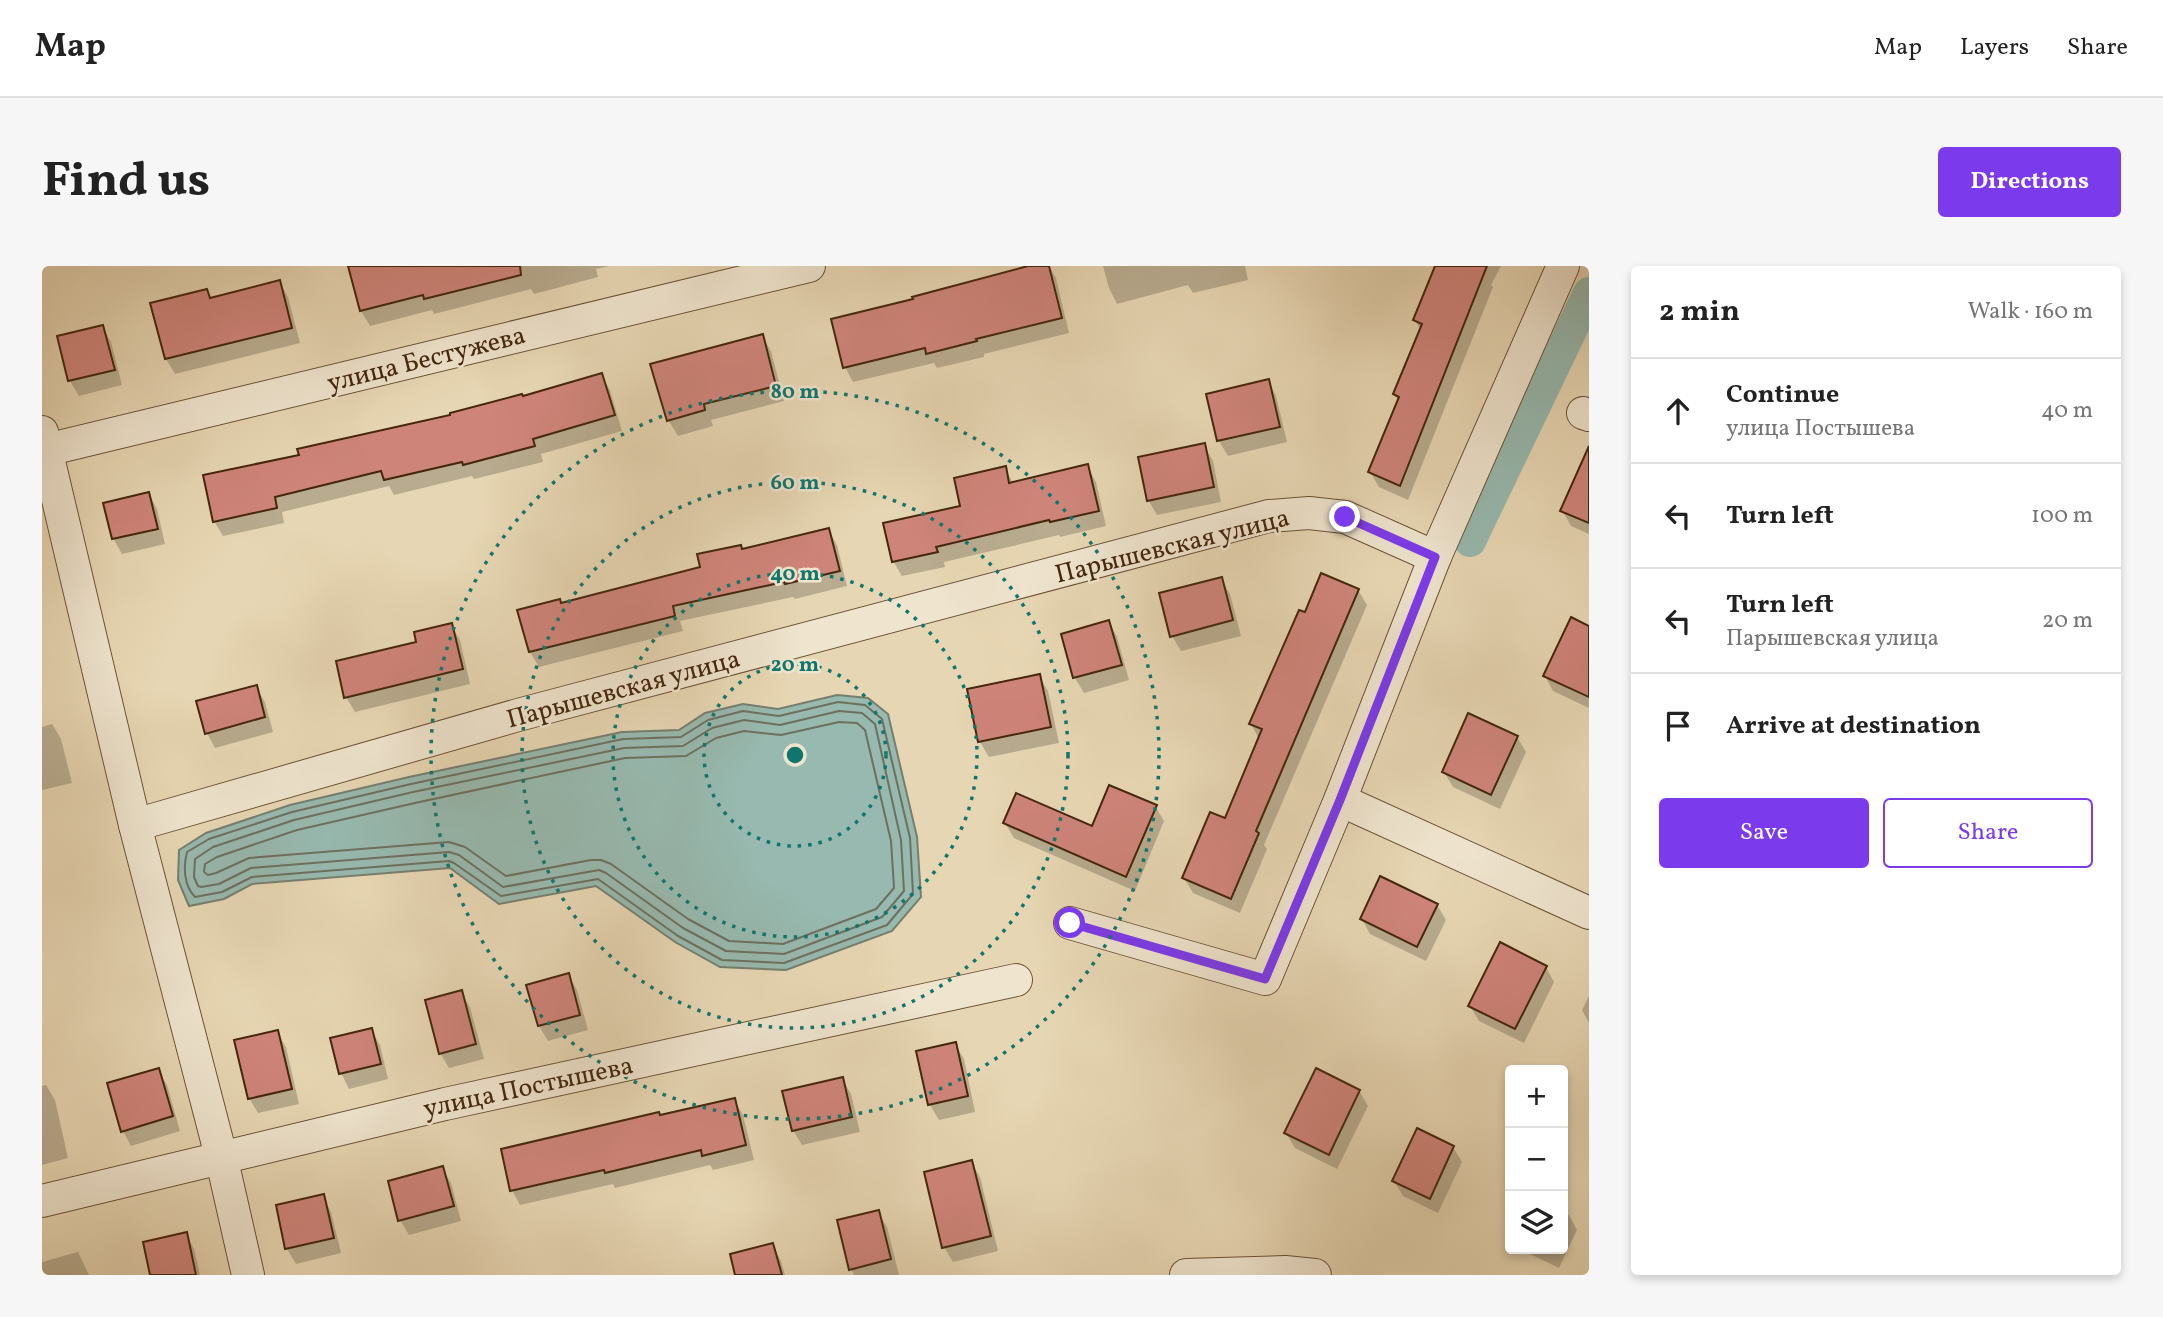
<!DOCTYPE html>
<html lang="en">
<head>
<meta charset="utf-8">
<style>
  :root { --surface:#fff; --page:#f6f6f6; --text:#222; --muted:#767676; --line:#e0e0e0; --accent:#7c3aed }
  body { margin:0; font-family:Vollkorn,serif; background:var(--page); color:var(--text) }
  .controls { position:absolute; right:21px; bottom:21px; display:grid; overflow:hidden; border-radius:7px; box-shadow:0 4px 10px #0003 }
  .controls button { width:63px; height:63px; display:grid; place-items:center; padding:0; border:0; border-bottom:2px solid var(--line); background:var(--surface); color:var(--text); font:35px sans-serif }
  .stop { position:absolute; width:21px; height:21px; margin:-16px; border:5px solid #7c3aed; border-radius:50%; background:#fff }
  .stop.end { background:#7c3aed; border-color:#fff; box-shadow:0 2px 7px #0008 }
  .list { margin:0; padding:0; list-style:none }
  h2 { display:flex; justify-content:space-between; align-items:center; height:91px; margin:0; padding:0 28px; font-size:30px }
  h2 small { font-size:23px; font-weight:400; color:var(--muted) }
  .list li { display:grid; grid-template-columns:46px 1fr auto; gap:21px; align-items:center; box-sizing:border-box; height:105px; padding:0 28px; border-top:2px solid var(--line) }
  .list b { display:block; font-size:26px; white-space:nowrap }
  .list p { margin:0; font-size:23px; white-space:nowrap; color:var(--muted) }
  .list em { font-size:23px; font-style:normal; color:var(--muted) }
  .actions { display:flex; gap:14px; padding:21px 28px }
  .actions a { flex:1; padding:16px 0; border:2px solid var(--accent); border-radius:7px; text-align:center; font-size:24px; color:var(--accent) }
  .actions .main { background:var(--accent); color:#fff }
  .icon { flex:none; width:38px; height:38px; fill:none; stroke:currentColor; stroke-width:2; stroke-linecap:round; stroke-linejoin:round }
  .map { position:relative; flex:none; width:1547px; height:1009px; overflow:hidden; border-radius:7px }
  header { display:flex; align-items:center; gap:42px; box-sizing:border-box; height:98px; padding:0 35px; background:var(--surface); border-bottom:2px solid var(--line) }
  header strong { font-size:33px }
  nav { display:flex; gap:38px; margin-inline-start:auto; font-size:24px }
  .intro { display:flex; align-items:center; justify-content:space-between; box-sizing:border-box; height:168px; padding:0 42px }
  h1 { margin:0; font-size:49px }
  .button { padding:18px 32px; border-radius:7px; background:var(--accent); color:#fff; font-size:24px; font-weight:700 }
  main { display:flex; gap:42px; padding:0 42px }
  aside { flex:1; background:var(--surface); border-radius:7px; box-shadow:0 4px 10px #0003 }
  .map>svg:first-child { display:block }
  .water { fill:#97b9af; stroke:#767f6e; stroke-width:2 }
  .shadow { fill:#0003 }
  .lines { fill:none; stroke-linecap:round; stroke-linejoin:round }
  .shore { stroke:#6e705e; stroke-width:2 }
  .canal { stroke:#97b9af; stroke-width:32 }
  .building { fill:#cf847a; stroke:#44270d; stroke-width:2 }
  .minor-casing { stroke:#6d5336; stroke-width:34 }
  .minor { stroke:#efe4ce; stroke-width:32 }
  .route { stroke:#7c3aed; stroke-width:9 }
  .ring { fill:none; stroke:#0f766e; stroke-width:3.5; stroke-dasharray:3.5 7 }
  .labels { text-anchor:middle; stroke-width:5; stroke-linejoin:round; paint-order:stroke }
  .street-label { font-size:26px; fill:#44270d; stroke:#efe4ce }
  .centre { fill:#0f766e; stroke:#efe4ce; stroke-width:3.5 }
  .ring-label { font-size:21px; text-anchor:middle; font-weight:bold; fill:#0f766e; stroke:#efe4ce; stroke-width:5; stroke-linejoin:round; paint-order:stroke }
</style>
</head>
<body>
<header>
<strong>Map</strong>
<nav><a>Map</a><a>Layers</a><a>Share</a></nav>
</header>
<div class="intro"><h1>Find us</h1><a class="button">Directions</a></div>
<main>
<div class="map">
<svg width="1547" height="1009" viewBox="0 0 1547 1009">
  <rect width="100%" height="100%" fill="#e7d6b3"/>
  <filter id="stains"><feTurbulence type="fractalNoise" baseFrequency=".00286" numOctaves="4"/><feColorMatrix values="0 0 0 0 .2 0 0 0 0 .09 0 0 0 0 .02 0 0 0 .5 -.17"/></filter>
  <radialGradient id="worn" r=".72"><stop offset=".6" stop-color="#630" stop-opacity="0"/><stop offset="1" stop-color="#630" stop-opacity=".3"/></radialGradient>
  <path class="water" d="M795 429 826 432 846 448 875 571 879 631 850 665 744 704 678 701 633 676 554 620 457 638 408 602 210 618 182 633 147 640 136 614 137 584 164 567 248 539 367 511 580 466 637 464 663 447 701 438 736 443Z"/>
  <g class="shadow">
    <path d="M308 0H567L554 3 556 11 492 28 489 23 392 48 390 44 328 60 319 45Z"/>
    <path d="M993 0H1007L1014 12 1027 67 942 88V91L895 102 892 97 811 116 803 101 873 35Z"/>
    <path d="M1061 0H1203L1206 14 1151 27 1146 19 1075 38 1067 22Z"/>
    <path d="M1395 0H1459L1449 19 1451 21 1366 234 1337 221 1328 206 1357 136 1353 128 1379 65 1373 54Z"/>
    <path d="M238 16 246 31 258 77 133 108 124 93 110 39 164 25 169 33Z"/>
    <path d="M60 61 69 76 80 119 37 130 28 115 17 72Z"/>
    <path d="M720 70 729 85 742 135 669 154 671 160 636 170 627 155 611 100Z"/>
    <path d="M559 109 568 124 580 165 499 188 501 196 432 213 430 210 352 229 347 220 240 246 242 257 181 270 172 255 259 190 480 132Z"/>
    <path d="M1226 115 1234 130 1245 176 1186 190 1177 175 1166 129Z"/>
    <path d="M1162 179 1171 195 1179 236 1115 249 1106 234Z"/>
    <path d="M1045 200 1054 216 1064 260 1018 271 1017 269 902 296 903 301 860 310 851 295 920 241 963 202 971 217Z"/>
    <path d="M1547 213V268L1529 260 1520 244Z"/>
    <path d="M107 228 115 243 123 278 80 288 71 272Z"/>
    <path d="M786 264 795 279 805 320 753 333 751 331 638 355 641 365 497 401 488 386 519 339 660 303Z"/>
    <path d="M1179 313 1188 328 1199 370 1139 385 1130 370Z"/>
    <path d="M1316 324 1325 339 1222 579 1225 583 1198 647 1151 627 1142 612 1184 554 1217 473 1209 458Z"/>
    <path d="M1067 356 1075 371 1087 414 1042 427 1033 412 1021 369Z"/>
    <path d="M409 359 418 374 428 418 313 446 304 431 376 378Z"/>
    <path d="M1547 362V442L1511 425 1503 410Z"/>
    <path d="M997 410 1006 425 1017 477 947 491 938 476 927 425Z"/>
    <path d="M214 421 223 436 231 466 173 482 165 467Z"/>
    <path d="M10 458 19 473 30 517 0 524V461Z"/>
    <path d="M1475 471 1484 486 1458 543 1411 521 1402 506Z"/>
    <path d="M1113 540 1122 555 1093 625 972 572 963 557 1051 562Z"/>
    <path d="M1395 639 1404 654 1384 695 1328 668 1320 653Z"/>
    <path d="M1504 701 1512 716 1482 777 1437 755 1428 740Z"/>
    <path d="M526 709 535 724 546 764 506 775 497 760 486 720Z"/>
    <path d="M419 726 428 741 442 793 407 802 398 787Z"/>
    <path d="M1547 730V757L1540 744Z"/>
    <path d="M329 764 338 779 346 813 307 823 299 807Z"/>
    <path d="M235 766 244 781 257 838 216 847 207 832Z"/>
    <path d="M913 778 922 793 933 846 897 854 888 839Z"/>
    <path d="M116 804 125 819 138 865 89 880 81 865Z"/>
    <path d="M800 813 809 828 818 866 760 879 751 864Z"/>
    <path d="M4 819 13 834 26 892 0 899V820Z"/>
    <path d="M1317 825 1326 840 1295 903 1253 882 1244 867Z"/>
    <path d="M692 834 701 849 712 894 671 904 668 899 573 922 571 918 478 939 470 924 618 851Z"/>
    <path d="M1411 881 1420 896 1396 947 1361 930 1352 915Z"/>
    <path d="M929 896 938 911 956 985 911 996 902 981Z"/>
    <path d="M400 902 409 917 419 955 367 969 358 954Z"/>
    <path d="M281 930 289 946 299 987 254 998 245 983 236 941Z"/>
    <path d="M836 946 845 961 857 1009H812L809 1003Z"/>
    <path d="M1521 946 1527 949 1535 964 1517 1002 1478 983H1521Z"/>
    <path d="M144 968 152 983 158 1009H110Z"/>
    <path d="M731 979 739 995 743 1009H694Z"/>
    <path d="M36 986 47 1009H0V996Z"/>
  </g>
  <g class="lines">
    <g class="shore">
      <path d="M796 436 823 439 840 453 868 572 871 628 845 659 742 697 680 694 636 670 556 613 459 630 412 597 407 595 210 611 180 626 153 631C142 620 141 601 145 586L167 573 250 546 369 518 581 473 639 471 666 454 701 445 737 450Z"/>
      <path d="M797 445 820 447 833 458 859 574 862 625 840 651 742 688 684 685 641 662 564 607 557 604 461 621 417 589 407 586 209 602 177 618 159 621 156 620 152 611 153 593 171 581 252 554 371 526 582 482 641 480 670 462 702 454 738 459Z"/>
      <path d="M797 456 815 457 823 464 849 575 852 622 834 643 741 678 687 675 646 653 569 598 559 594H549L464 610 423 581 407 576 207 592 174 607 166 609 162 606 163 598 175 591 255 564 373 537 583 492 644 490 674 472 702 465 739 469Z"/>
    </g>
    <path class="canal" d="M1428 275 1547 27"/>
  </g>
  <g class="building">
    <path d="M306 0H478L479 9 382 33 381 29 318 45Z"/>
    <path d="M986 0H1007L1020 52 934 73 935 75 884 88 883 82 801 102 789 53 871 33 870 31Z"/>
    <path d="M1393 0H1445L1358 220 1326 206 1357 131 1351 128 1380 58 1371 54Z"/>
    <path d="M238 14 250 62 123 93 108 37 165 23 168 32Z"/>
    <path d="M61 59 73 104 26 115 15 70Z"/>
    <path d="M721 68 734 120 662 138 663 144 625 155 608 98Z"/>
    <path d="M560 107 573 149 491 173 493 180 421 199 420 196 342 214 339 205 233 231 235 242 171 256 161 209 257 189 255 183 408 149V147L480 128 481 130Z"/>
    <path d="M1227 113 1238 161 1175 175 1164 128Z"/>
    <path d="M1163 177 1172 221 1105 235 1096 191Z"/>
    <path d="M1547 180V257L1518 245Z"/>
    <path d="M1046 198 1057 245 1008 256 1007 254 894 281 896 286 850 296 841 257 918 240 912 212 964 200 967 217Z"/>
    <path d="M107 226 116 263 70 273 61 237Z"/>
    <path d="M787 262 798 305 743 318 742 316 631 340 633 350 487 386 475 344 518 333 519 337 658 301 655 288 699 279 700 283Z"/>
    <path d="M1279 307 1317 323 1214 565 1217 567 1189 633 1140 612 1168 546 1183 552 1220 463 1207 458 1257 344 1263 346Z"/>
    <path d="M1180 311 1191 354 1128 371 1117 327Z"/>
    <path d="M1529 351 1547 360V431L1501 410Z"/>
    <path d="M1067 354 1080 399 1031 412 1019 368Z"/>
    <path d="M410 357 421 403 302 432 294 395 374 376 372 366Z"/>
    <path d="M998 408 1009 461 936 476 925 423Z"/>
    <path d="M215 419 223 451 163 468 154 435Z"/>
    <path d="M1426 447 1476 470 1449 529 1400 506Z"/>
    <path d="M1067 519 1115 539 1084 611 961 557 974 527 1050 560Z"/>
    <path d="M1338 610 1396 638 1375 681 1318 653Z"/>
    <path d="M1458 676 1505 700 1473 763 1426 740Z"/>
    <path d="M527 707 538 749 496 760 484 719Z"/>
    <path d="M420 724 434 778 397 788 383 734Z"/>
    <path d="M330 762 339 798 297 808 288 772Z"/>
    <path d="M236 764 250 823 206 833 192 774Z"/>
    <path d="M914 776 926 830 886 839 874 785Z"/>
    <path d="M117 802 131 850 79 866 65 817Z"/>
    <path d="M1274 802 1318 824 1287 889 1242 867Z"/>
    <path d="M801 811 810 851 750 865 740 825Z"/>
    <path d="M693 832 704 879 660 890 659 884 563 907 562 904 468 925 459 883 617 846 618 849Z"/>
    <path d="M1375 862 1412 880 1388 933 1350 915Z"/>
    <path d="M930 894 949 970 900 982 882 906Z"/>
    <path d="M401 900 412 940 356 955 346 915Z"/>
    <path d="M282 928 292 972 243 983 234 939Z"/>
    <path d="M837 944 849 993 807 1004 795 954Z"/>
    <path d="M145 966 154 1009H108L101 976Z"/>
    <path d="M731 977 740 1009H693L688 988Z"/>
  </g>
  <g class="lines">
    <defs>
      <g id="minor">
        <path d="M1541 147 1547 149"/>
        <path d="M0 166 93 559 179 890 206 1009"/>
        <path d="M0 185 767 0"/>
        <path d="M1298 534 1547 647"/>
        <path d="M93 559 476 449 1227 250 1267 247 1303 251 1393 291"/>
        <path d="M1028 657 1223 713 1298 534 1393 291 1521 0"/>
        <path d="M0 935 403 838 974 714"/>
        <path d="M1144 1009 1243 1006 1273 1009"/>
      </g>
    </defs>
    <use href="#minor" class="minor-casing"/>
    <use href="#minor" class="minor"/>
  </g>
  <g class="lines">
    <path class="route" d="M1028 657 1223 713 1298 534 1393 291 1303 251"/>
  </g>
  <g class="ring">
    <circle cx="753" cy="489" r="91"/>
    <circle cx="753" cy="489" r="182"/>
    <circle cx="753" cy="489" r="273"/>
    <circle cx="753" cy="489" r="364"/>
  </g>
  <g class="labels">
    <g class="street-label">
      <text transform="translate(384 92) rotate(-14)" y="9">улица Бестужева</text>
      <text transform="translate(1130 279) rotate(-14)" y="9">Парышевская улица</text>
      <text transform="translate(581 422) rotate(-15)" y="9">Парышевская улица</text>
      <text transform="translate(486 820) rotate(-12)" y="9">улица Постышева</text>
    </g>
  </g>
  <circle cx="753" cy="489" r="10" class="centre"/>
  <g class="ring-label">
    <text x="753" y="132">80 m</text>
    <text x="753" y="223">60 m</text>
    <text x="753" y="314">40 m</text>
    <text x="753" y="405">20 m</text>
  </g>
  <rect width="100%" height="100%" filter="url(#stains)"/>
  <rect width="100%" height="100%" fill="url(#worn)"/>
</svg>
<div class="controls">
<button>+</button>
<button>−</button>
<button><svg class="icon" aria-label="layers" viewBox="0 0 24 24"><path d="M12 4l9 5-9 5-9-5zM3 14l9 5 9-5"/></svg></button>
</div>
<div class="stop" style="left:1028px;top:657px"></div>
<div class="stop end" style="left:1303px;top:251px"></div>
</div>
<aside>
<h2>2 min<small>Walk · 160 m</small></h2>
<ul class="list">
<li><svg class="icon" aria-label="ahead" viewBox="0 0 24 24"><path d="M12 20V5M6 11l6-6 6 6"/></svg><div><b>Continue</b><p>улица Постышева</p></div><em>40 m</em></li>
<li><svg class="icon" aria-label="left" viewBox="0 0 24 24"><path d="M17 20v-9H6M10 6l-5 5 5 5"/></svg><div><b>Turn left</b></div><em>100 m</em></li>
<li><svg class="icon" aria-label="left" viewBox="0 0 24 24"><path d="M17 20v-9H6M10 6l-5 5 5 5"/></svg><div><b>Turn left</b><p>Парышевская улица</p></div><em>20 m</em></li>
<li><svg class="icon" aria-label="arrive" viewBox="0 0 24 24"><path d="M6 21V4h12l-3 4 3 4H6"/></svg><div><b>Arrive at destination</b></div></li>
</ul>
<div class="actions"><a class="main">Save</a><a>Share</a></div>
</aside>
</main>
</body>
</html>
